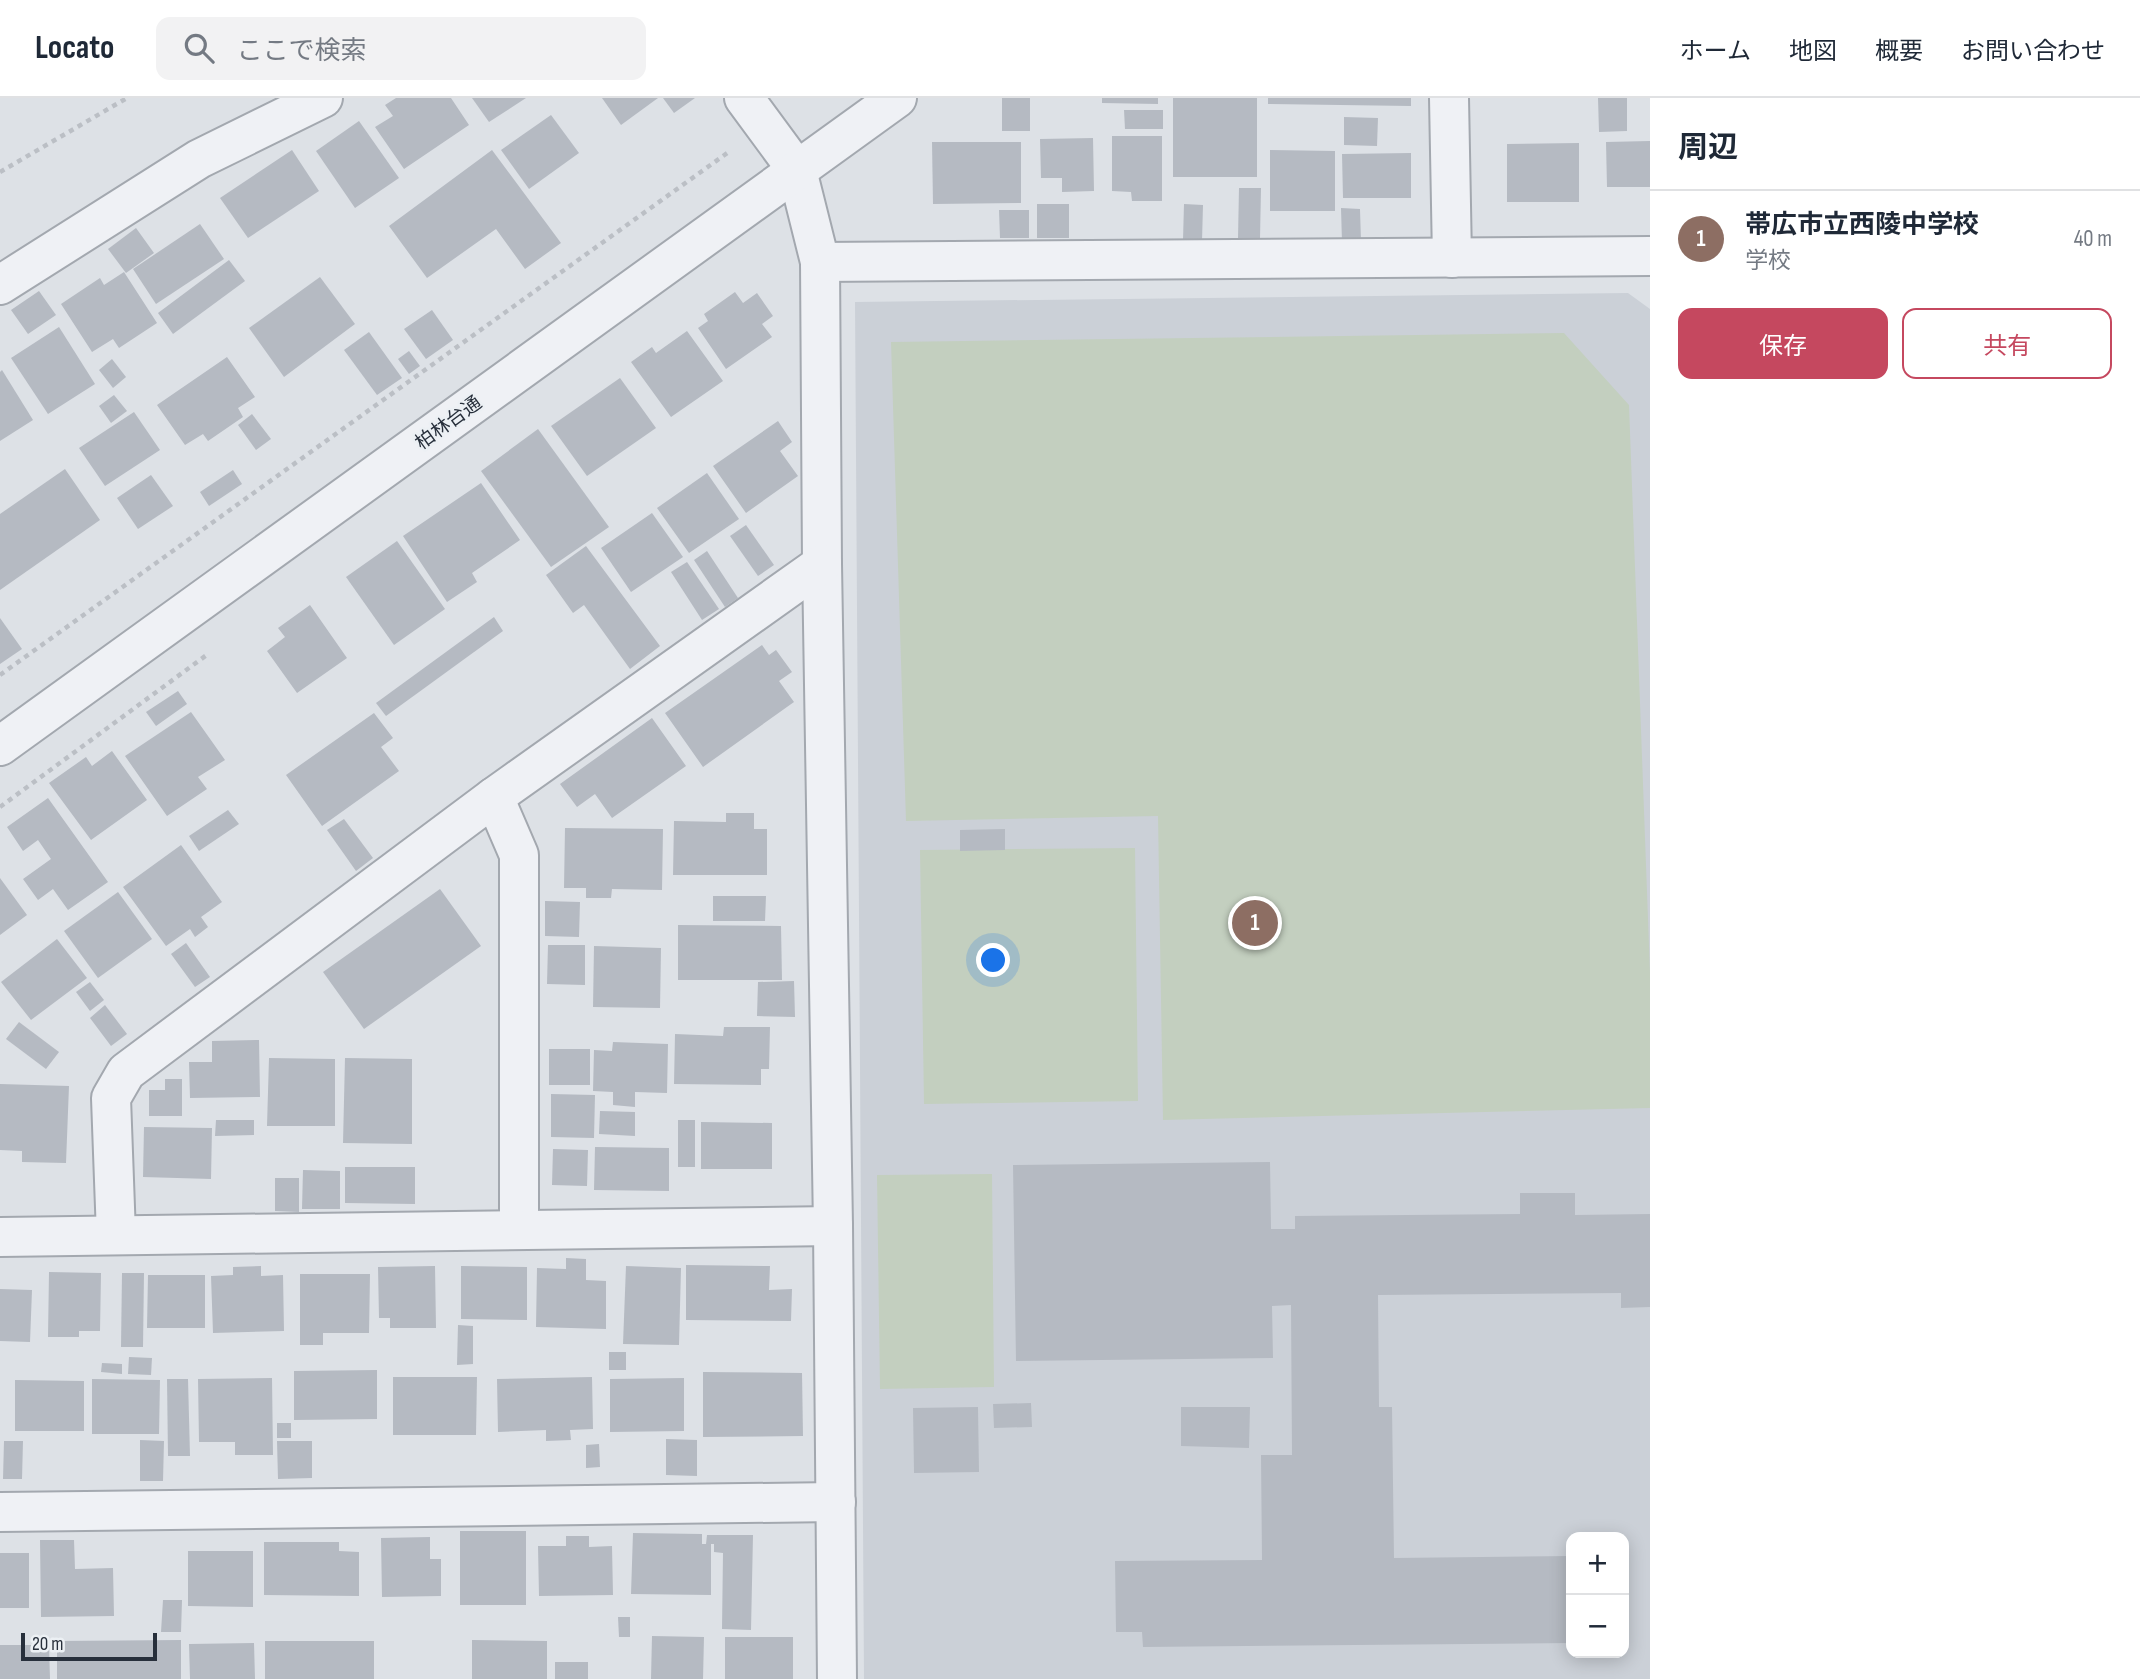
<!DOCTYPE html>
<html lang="ja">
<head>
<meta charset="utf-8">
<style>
  :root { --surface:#fff; --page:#f2f2f3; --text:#1f2937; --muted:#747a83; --line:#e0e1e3; --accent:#c5485f }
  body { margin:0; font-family:"Sofia Sans Condensed","Noto Sans JP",sans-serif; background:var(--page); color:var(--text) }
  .controls { position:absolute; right:21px; bottom:21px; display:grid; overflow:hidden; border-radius:14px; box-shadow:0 4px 18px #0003 }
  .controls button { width:63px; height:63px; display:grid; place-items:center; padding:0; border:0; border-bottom:2px solid var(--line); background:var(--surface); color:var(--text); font:35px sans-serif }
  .scale { position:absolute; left:21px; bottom:18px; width:136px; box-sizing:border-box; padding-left:7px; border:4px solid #272f3b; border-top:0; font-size:19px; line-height:24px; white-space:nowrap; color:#272f3b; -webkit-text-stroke:5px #ecf0f4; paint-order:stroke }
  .you { position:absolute; left:994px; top:863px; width:24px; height:24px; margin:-18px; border:5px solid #fff; border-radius:50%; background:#1a73e8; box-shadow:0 0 0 10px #1a73e833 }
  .badge { display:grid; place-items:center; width:46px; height:46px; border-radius:50%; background:var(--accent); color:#fff; font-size:23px; font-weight:700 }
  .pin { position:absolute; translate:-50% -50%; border:4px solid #fff; box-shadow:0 2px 7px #0006 }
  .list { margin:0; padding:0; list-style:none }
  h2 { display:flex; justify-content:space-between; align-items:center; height:91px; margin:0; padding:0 28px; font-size:30px }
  h2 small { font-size:23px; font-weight:400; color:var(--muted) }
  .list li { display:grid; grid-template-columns:46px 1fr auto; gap:21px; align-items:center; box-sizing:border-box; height:98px; padding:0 28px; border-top:2px solid var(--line) }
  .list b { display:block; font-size:26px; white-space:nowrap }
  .list p { margin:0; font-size:23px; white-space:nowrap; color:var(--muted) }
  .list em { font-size:23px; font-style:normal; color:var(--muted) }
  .actions { display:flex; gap:14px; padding:21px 28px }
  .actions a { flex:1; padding:16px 0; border:2px solid var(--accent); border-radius:14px; text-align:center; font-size:24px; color:var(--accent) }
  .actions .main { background:var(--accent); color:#fff }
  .icon { flex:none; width:38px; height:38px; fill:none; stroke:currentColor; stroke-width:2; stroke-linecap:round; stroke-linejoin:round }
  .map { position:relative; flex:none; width:1650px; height:1581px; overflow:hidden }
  header { display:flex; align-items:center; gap:42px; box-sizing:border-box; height:98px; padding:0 35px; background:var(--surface); border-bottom:2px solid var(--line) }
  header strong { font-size:33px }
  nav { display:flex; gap:38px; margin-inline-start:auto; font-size:24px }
  .search { width:490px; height:63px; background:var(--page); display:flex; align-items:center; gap:18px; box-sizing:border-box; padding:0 24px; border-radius:14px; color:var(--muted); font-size:26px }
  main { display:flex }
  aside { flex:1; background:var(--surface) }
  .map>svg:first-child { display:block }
  .built { fill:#cbd0d7; fill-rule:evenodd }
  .green { fill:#c3cfbf }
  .building { fill:#b5bac2 }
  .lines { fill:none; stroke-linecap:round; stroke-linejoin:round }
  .minor-casing { stroke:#a3a8af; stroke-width:42 }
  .tertiary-casing { stroke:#a3a8af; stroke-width:42 }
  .path { stroke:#bbbfc5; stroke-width:4.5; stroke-dasharray:5 5; stroke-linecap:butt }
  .minor { stroke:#eff1f5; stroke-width:38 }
  .tertiary { stroke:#eff1f5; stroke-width:38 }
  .labels { text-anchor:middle; stroke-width:5; stroke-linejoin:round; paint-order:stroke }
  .street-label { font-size:19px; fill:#272f3b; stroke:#ecf0f4 }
</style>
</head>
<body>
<header>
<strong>Locato</strong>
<div class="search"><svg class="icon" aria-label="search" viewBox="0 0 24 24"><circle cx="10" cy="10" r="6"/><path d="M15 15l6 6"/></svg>ここで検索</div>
<nav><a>ホーム</a><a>地図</a><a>概要</a><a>お問い合わせ</a></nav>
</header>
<main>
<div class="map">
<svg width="1650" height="1581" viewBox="0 0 1650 1581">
  <rect width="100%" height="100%" fill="#dde1e6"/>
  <path class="built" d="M1628 195 1650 211V1581H864L855 204ZM1571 1439H1624V1555H1571Z"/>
  <g class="green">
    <path d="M1564 235 1629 307 1650 875V1010L1163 1022 1158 718 906 723 891 244Z"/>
    <path d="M1135 750 1138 1003 924 1006 920 752Z"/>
    <path d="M992 1076 994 1289 880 1291 877 1077Z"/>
  </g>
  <g class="building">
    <path d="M396 0H451L469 27 404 71 375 29 393 18 385 7Z"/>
    <path d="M472 0H526L489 24Z"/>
    <path d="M602 0H658L621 27Z"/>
    <path d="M663 0H695L674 15Z"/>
    <rect x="1002" y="0" width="28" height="33"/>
    <path d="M1102 0H1158V6L1102 5Z"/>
    <rect x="1173" y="0" width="84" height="79"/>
    <path d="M1268 0H1411V8L1268 6Z"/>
    <path d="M1598 0H1627V33L1599 34Z"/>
    <path d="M1124 12H1163V31H1125Z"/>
    <path d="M551 17 579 55 529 91 501 52Z"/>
    <path d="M1344 19 1378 20 1377 48 1344 47Z"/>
    <path d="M359 23 399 80 355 110 316 53Z"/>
    <path d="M1112 38H1162V103H1132L1131 94 1112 93Z"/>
    <path d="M1093 40 1094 93 1062 94V80H1041L1040 41Z"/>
    <path d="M1650 43V89H1607L1606 44Z"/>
    <path d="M932 44H1021V105L933 106Z"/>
    <path d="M1579 45V104H1507V46Z"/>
    <path d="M292 52 319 93 248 140 220 100Z"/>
    <path d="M492 52 561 145 525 171 496 131 427 180 389 128Z"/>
    <path d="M1270 52 1335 53V113H1270Z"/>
    <path d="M1411 55V100H1343L1342 56Z"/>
    <path d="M1239 90H1261L1260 140H1238Z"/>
    <rect x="1037" y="106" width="32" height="34"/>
    <path d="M1184 106 1203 107 1202 143 1183 142Z"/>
    <path d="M1341 110 1360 111 1361 144H1342Z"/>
    <path d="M999 112H1029V140H1000Z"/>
    <path d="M200 126 224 161 156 206 133 171Z"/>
    <path d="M136 130 154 155 126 175 108 151Z"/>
    <path d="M229 162 245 183 173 236 158 215Z"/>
    <path d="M124 174 157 225 119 250 113 241 92 254 61 206 100 180 104 187Z"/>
    <path d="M320 179 355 226 284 279 249 230Z"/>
    <path d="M39 193 56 217 28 236 11 212Z"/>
    <path d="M735 194 743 205 757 195 773 218 762 226 772 239 726 271 698 230 708 223 704 216Z"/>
    <path d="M432 212 453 242 426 261 404 231Z"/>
    <path d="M59 229 95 286 48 316 11 260Z"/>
    <path d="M687 233 723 283 671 319 631 264 652 249 656 255Z"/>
    <path d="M369 234 402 280 377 297 344 252Z"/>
    <path d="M409 253 420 268 409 276 398 261Z"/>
    <path d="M227 259 255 299 238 310 243 319 208 343 203 336 185 347 157 307Z"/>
    <path d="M112 261 126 279 113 290 99 272Z"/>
    <path d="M2 272 33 322 0 343V274Z"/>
    <path d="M620 280 656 330 587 378 551 328Z"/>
    <path d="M114 297 127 313 111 325 99 308Z"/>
    <path d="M134 314 160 352 105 388 79 350Z"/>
    <path d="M252 316 271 341 256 352 238 327Z"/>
    <path d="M778 323 792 344 780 353 798 378 746 415 713 368Z"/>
    <path d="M538 331 609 429 551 469 481 373Z"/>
    <path d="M65 371 100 422 0 492V416Z"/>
    <path d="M233 372 242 386 209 408 200 394Z"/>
    <path d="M707 375 739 421 689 455 657 410Z"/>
    <path d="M151 377 173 408 138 431 117 400Z"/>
    <path d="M481 385 520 442 472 475 477 484 447 504 403 438Z"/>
    <path d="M652 415 683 459 631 494 601 450Z"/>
    <path d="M746 427 774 467 758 478 730 438Z"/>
    <path d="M397 443 445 511 394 547 346 479Z"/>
    <path d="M586 448 660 548 630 571 584 507 573 515 546 477Z"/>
    <path d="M707 453 738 500 725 509 694 462Z"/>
    <path d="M687 464 719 511 702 522 671 474Z"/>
    <path d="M310 507 347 560 297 595 267 553 285 539 278 530Z"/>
    <path d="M494 519 503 533 386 618 376 605Z"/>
    <path d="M0 520 22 551 0 566Z"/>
    <path d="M762 547 769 557 776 552 792 574 779 583 794 604 703 669 665 615Z"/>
    <path d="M178 593 187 606 156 628 146 614Z"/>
    <path d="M191 614 225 662 198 679 207 691 167 718 125 658Z"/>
    <path d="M374 615 393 640 381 649 399 673 322 728 286 677Z"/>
    <path d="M652 620 686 668 612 720 595 696 577 709 560 686Z"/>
    <path d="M112 653 147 702 91 742 49 685 86 659 92 668Z"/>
    <path d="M48 700 108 784 68 812 53 791 38 802 23 781 51 761 38 742 23 753 7 729Z"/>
    <path d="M228 712 239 726 199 753 189 738Z"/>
    <path d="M726 715H754V731H767V777H673L674 723 726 724Z"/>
    <path d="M344 721 373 760 356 773 327 732Z"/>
    <path d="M565 730 663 731 662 792 612 791 611 800H586V790H564Z"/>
    <path d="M1005 731V752L960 753V732Z"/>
    <path d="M181 747 222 804 201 819 208 829 195 839 190 831 166 848 123 789Z"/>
    <path d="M0 780 27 817 0 837Z"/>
    <path d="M440 791 481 848 364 931 323 874Z"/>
    <path d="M118 794 152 841 98 880 64 833Z"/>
    <path d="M713 798H766L765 823H713Z"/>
    <path d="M545 803 580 804 579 839 545 838Z"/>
    <path d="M678 827 781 828 782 882H678Z"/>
    <path d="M57 841 87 880 31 922 1 884Z"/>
    <path d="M186 845 210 879 195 889 171 856Z"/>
    <path d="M548 847H585V887L547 886Z"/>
    <path d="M594 848 661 850 660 910 593 909Z"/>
    <path d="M794 883 795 919 757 918 758 884Z"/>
    <path d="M90 884 104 902 90 913 76 894Z"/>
    <path d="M105 907 127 936 111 948 90 920Z"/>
    <path d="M19 924 59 954 46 971 6 941Z"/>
    <path d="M724 929H770L769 971H761V987L674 986 675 936 723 938Z"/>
    <path d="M259 942 260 999 190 1000 189 964H212V943Z"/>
    <path d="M613 944 668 946 667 995 635 994V1009L613 1007V994L593 993 594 952 612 953Z"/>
    <rect x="549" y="951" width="41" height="36"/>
    <path d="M269 960 335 961V1028H267Z"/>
    <path d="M345 960 412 961V1046L343 1045Z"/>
    <path d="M165 981H182V1018H149V992H165Z"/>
    <path d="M0 986 69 988 66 1065 22 1064V1053L0 1052Z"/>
    <path d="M551 996 595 997 594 1040 551 1039Z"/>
    <path d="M600 1013 635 1014V1038L599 1036Z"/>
    <path d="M216 1022H254V1037L215 1038Z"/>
    <rect x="678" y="1022" width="17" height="47"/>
    <path d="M701 1024 772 1025V1071H701Z"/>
    <path d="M144 1029 212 1030 211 1081 143 1079Z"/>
    <path d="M595 1049 669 1050V1093L594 1092Z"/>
    <path d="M553 1051 588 1052 587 1088 552 1087Z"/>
    <path d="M1270 1064 1271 1131H1295V1118L1520 1116V1095H1575V1117L1650 1116V1209L1621 1210V1195L1378 1197 1379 1309H1392L1394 1460 1571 1458V1545L1143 1549 1142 1534H1116L1115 1463 1262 1462 1261 1357H1292L1291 1207 1272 1208 1273 1260 1016 1263 1013 1067Z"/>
    <path d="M345 1069H415V1106L345 1105Z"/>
    <path d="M303 1072 340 1073V1111H302Z"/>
    <path d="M275 1080H299V1114L275 1113Z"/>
    <path d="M566 1160 586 1161V1182L606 1183V1231L536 1229 537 1170 566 1171Z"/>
    <path d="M686 1167 770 1168 769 1192 792 1191 791 1223 686 1222Z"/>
    <path d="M261 1168V1178L283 1177 284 1233 213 1235 211 1178 233 1177V1169Z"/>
    <path d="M435 1168 436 1230H390V1220H379L378 1169Z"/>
    <path d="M461 1168 527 1169V1222L461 1221Z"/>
    <path d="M626 1168 681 1170 679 1247 623 1246Z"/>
    <path d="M49 1174 101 1175 100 1233H79V1239H48Z"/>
    <path d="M122 1175H144L143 1249H121Z"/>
    <path d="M300 1176H370L369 1235H323V1247H300Z"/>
    <path d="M148 1177H205V1230H147Z"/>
    <path d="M0 1191 32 1192 30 1244 0 1243Z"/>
    <path d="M458 1227 473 1228V1266L457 1267Z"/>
    <rect x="609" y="1254" width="17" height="18"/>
    <path d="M129 1259 152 1260 151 1277 128 1276Z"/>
    <path d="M102 1265 122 1266V1276L101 1274Z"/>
    <path d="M377 1272V1321L294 1322V1273Z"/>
    <path d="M703 1274 802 1275 803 1338 703 1339Z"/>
    <path d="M393 1279H477L476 1337H393Z"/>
    <path d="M592 1279 593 1331 570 1332 571 1342 546 1343V1332L498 1334 497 1281Z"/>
    <path d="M272 1280 273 1357H235V1344H199L198 1281Z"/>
    <path d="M684 1280V1333L610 1334V1281Z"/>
    <path d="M92 1281 160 1282 159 1336H92Z"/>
    <path d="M167 1281H188L190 1358H168Z"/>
    <path d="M15 1282 84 1283V1333H15Z"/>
    <path d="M1031 1305 1032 1329 994 1330 993 1306Z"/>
    <path d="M978 1309 979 1374 914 1375 913 1310Z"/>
    <path d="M1181 1309H1250L1249 1350 1181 1348Z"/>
    <rect x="277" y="1325" width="14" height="15"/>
    <path d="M666 1341 697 1342V1378L666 1377Z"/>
    <path d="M140 1342 164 1343 163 1383H140Z"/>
    <path d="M4 1343H23L22 1381H3Z"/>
    <path d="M277 1343H312V1380L278 1381Z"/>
    <path d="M599 1346 600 1369 586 1370V1347Z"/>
    <rect x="460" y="1433" width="66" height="74"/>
    <path d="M633 1435 702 1436V1446H706L707 1437H753L751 1532 722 1531 723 1455 714 1454V1446H711V1497L631 1496Z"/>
    <path d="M566 1438H589V1449L612 1448 613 1497 539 1498 538 1448H566Z"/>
    <path d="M430 1439V1461H441V1498L382 1499 381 1440Z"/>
    <path d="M40 1442H74L75 1471 113 1470 114 1518 41 1519Z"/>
    <path d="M264 1444H339V1453L359 1454V1498L264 1497Z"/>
    <path d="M188 1453H253V1509L188 1508Z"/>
    <rect x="0" y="1455" width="29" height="55"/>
    <path d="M1624 1471H1627L1628 1527H1624Z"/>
    <path d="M163 1502H182L181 1534H161Z"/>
    <path d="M618 1519H630V1539H619Z"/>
    <path d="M652 1538 704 1539 703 1581H651Z"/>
    <rect x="725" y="1539" width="68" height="42"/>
    <path d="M181 1542V1581H57V1543Z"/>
    <path d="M472 1542 547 1543V1581H472Z"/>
    <rect x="265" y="1543" width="109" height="38"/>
    <path d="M254 1545 255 1581H190L189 1546Z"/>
    <path d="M0 1547H49L50 1581H0Z"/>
    <rect x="555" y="1564" width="33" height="17"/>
  </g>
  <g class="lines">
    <defs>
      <g id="minor">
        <path d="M744 0 797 72 820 164 822 466 833 1128 837 1581"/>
        <path d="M1449 0 1452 160"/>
        <path d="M820 164 1650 158"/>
        <path d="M0 187 199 61 323 0"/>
        <path d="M494 699 519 757V1132"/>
        <path d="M116 1137 111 1000 126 974 494 699 822 466"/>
        <path d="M0 1139 833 1128"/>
        <path d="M0 1414 836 1404"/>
      </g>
      <path id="tertiary" d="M0 648 897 0"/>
    </defs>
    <use href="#minor" class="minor-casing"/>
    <use href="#tertiary" class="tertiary-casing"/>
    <g class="path">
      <path d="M0 74 127 0"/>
      <path d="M0 577 730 53"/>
      <path d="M0 709 208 556"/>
    </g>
    <use href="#minor" class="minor"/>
    <use href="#tertiary" class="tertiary"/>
  </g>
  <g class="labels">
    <g class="street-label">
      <text transform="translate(448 324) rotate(-36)" y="7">柏林台通</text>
    </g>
  </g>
</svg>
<div class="controls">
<button>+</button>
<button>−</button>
</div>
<div class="scale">20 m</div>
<div class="you"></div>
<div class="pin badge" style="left:1255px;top:825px;background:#8d6e63">1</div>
</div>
<aside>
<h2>周辺<small></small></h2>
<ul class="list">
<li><span class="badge" style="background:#8d6e63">1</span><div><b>帯広市立西陵中学校</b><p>学校</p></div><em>40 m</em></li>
</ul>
<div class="actions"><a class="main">保存</a><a>共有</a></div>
</aside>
</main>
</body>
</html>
